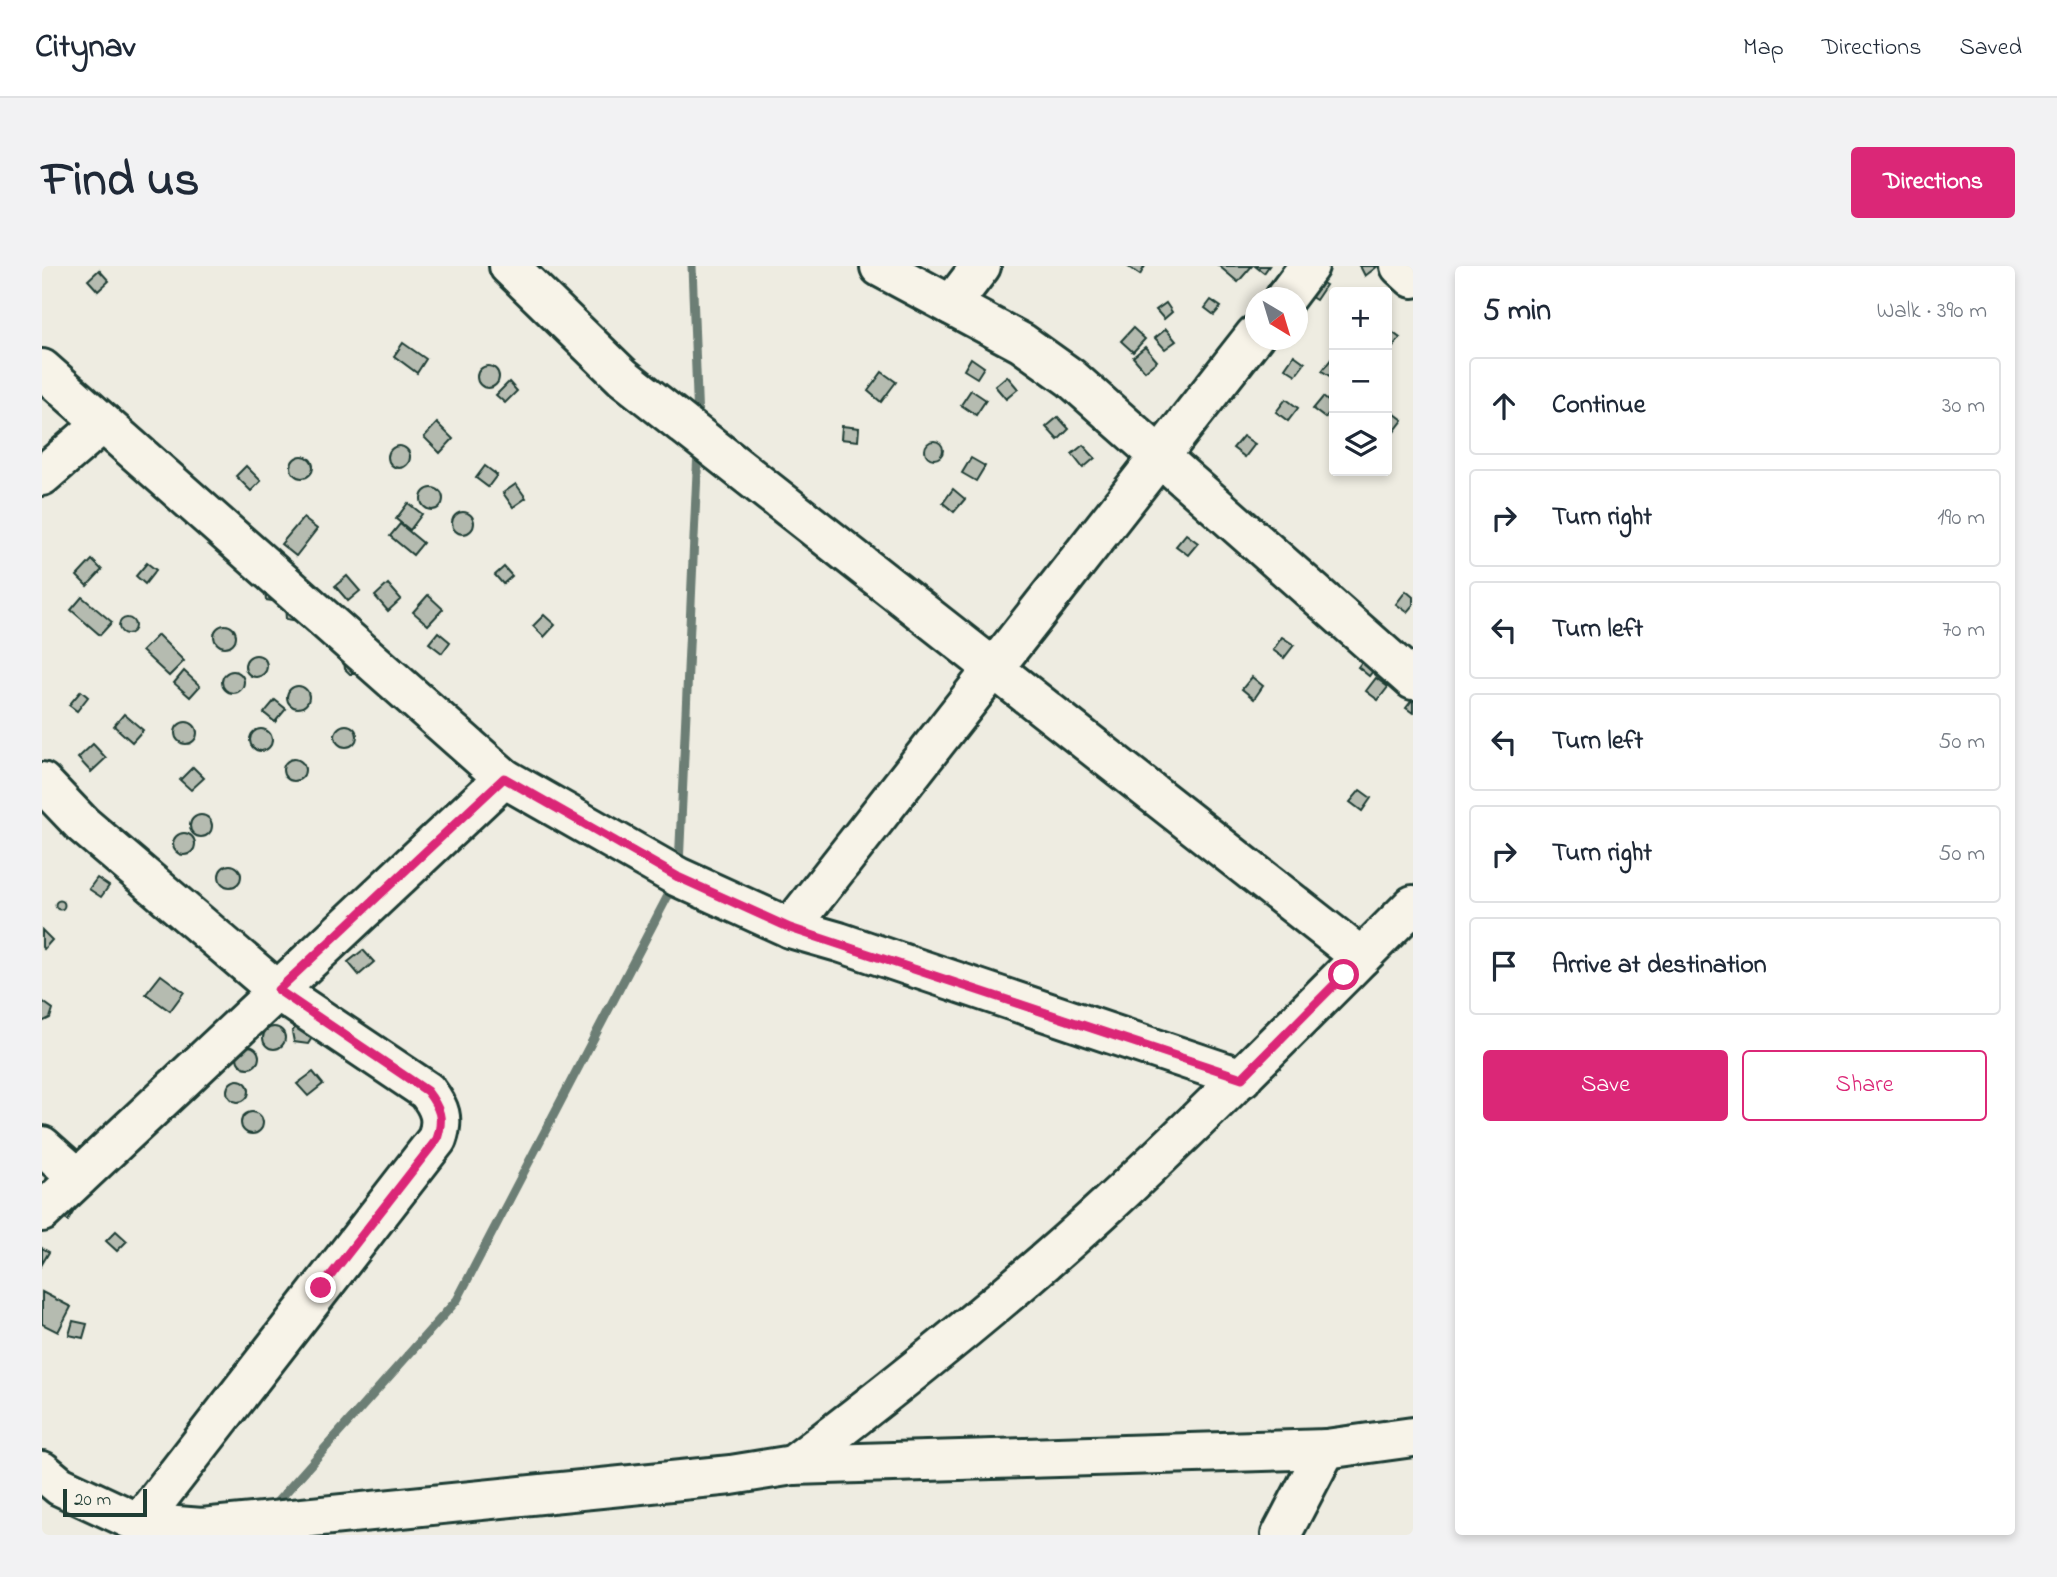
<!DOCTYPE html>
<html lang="en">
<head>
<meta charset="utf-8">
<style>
  :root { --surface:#fff; --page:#f2f2f3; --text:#1f2937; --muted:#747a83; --line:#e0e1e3; --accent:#db2777 }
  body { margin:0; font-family:"Indie Flower",sans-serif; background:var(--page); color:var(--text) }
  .controls { position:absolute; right:21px; top:21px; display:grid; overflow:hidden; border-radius:7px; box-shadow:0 4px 10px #0003 }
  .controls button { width:63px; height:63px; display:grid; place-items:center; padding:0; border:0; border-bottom:2px solid var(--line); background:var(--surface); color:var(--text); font:35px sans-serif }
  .compass { position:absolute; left:1203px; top:21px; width:63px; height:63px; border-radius:50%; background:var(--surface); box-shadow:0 4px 10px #0003; rotate:142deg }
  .scale { position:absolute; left:21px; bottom:18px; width:84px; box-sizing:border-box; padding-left:7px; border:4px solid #1f3d34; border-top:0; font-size:19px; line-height:24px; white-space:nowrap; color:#1f3d34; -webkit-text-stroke:5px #f7f3e8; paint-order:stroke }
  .stop { position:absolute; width:21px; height:21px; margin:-16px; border:5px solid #db2777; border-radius:50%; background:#fff }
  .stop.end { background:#db2777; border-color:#fff; box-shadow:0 2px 7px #0008 }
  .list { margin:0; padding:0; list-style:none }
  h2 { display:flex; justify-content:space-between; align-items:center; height:91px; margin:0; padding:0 28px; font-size:30px }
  h2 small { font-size:23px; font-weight:400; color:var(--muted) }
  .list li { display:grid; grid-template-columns:46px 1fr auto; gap:21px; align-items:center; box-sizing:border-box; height:98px; margin:0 14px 14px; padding:0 14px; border:2px solid var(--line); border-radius:7px }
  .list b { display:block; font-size:26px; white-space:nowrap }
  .list em { font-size:23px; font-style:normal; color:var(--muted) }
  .actions { display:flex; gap:14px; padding:21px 28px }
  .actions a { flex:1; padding:16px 0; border:2px solid var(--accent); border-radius:7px; text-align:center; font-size:24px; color:var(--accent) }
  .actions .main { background:var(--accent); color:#fff }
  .icon { flex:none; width:38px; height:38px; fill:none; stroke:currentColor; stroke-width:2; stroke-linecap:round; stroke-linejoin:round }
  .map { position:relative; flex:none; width:1371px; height:1269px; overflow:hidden; border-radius:7px }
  header { display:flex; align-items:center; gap:42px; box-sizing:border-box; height:98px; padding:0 35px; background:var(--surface); border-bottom:2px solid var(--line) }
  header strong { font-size:33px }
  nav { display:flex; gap:38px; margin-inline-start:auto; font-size:24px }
  .intro { display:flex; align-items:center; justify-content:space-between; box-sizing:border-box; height:168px; padding:0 42px }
  h1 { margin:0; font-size:49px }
  .button { padding:18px 32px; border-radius:7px; background:var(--accent); color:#fff; font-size:24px; font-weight:700 }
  main { display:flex; gap:42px; padding:0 42px }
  aside { flex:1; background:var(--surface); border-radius:7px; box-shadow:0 4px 10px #0003 }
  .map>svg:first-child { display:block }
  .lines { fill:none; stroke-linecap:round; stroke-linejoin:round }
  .stream { stroke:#6c7e74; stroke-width:9 }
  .building { fill:#b5bbb0; stroke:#1f3d34; stroke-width:2 }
  .minor-casing { stroke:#1f3d34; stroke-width:44 }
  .minor { stroke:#f7f3e8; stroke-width:38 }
  .route { stroke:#db2777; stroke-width:9 }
</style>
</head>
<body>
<header>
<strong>Citynav</strong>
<nav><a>Map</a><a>Directions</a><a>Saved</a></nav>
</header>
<div class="intro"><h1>Find us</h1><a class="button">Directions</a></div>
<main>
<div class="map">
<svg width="1371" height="1269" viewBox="0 0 1371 1269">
  <rect width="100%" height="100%" fill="#eeece1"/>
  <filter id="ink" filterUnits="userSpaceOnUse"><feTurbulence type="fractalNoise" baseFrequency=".0143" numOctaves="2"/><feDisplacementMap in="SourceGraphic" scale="14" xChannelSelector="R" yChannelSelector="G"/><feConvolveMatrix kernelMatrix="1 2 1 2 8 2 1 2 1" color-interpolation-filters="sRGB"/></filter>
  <g filter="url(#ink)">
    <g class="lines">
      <g class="stream">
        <path d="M650 0 656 156"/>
        <path d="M637 600 656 184"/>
        <path d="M228 1244 415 1034 631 620"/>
      </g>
    </g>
    <g class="building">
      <path d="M1085 0H1103L1098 9Z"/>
      <path d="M1177 0H1210L1196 16Z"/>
      <path d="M1213 0H1227L1222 7Z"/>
      <path d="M1318 0H1336L1323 10Z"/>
      <path d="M57 4 67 15 56 25 46 14Z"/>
      <path d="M1270 11 1284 19 1274 34 1261 26Z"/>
      <path d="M1169 34 1179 41 1172 49 1163 42Z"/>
      <path d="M1124 37 1130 46 1122 53 1114 44Z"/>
      <path d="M1091 62 1103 73 1091 86 1079 75Z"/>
      <path d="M1124 63 1134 75 1123 83 1113 72Z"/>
      <path d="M1346 63 1358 72 1348 85 1345 82Z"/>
      <path d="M361 77 384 93 375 107 352 90Z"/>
      <path d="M1103 81 1115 95 1103 105 1091 91Z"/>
      <path d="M1252 89 1263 97 1254 109 1243 102Z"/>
      <path d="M929 92 942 101 935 112 922 104Z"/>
      <path d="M1290 92 1292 94V113L1280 105Z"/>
      <circle cx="446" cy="111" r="11"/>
      <path d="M840 106 854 116 839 136 826 125Z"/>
      <path d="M965 110 976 123 964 133 953 120Z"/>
      <path d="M467 116 475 125 463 137 454 129Z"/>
      <path d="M929 124 944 134 934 149 919 139Z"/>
      <path d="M1281 131 1292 140 1283 152 1271 143Z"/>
      <path d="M1244 133 1256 142 1246 155 1234 146Z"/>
      <path d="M1349 145 1361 154 1351 167 1345 162V151Z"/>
      <path d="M1016 151 1027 163 1016 174 1004 161Z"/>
      <path d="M395 157 411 173 398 187 382 171Z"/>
      <path d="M800 160 817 162 816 175 799 173Z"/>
      <path d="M1201 170 1213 178 1203 191 1191 182Z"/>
      <circle cx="892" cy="184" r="9"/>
      <path d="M1041 179 1053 192 1041 202 1030 188Z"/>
      <circle cx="357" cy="191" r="11"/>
      <circle cx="260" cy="201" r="11"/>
      <path d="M929 192 943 200 934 215 920 207Z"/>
      <path d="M204 200 219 215 209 225 194 210Z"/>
      <path d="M443 200 455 209 446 221 434 212Z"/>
      <path d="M474 218 484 232 471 241 461 227Z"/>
      <circle cx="390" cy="233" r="11"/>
      <path d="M911 223 923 233 912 246 901 237Z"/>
      <path d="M366 237 380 248 368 264 354 253Z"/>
      <circle cx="421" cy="257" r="11"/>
      <path d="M261 252 275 263 254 290 239 278Z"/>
      <path d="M358 258 381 277 371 289 348 270Z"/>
      <path d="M1144 268 1156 277 1146 289 1134 280Z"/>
      <path d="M50 294 60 304 45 320 35 310Z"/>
      <path d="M105 297 114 304 103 318 94 310Z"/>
      <path d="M462 301 470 310 461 318 453 309Z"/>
      <path d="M305 310 318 325 306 335 293 320Z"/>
      <path d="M346 318 359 333 346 345 333 330Z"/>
      <path d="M222 323 238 336 224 334Z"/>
      <path d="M1364 325 1371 331V339L1365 346 1354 338Z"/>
      <path d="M386 329 401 343 386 359 371 346Z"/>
      <path d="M40 331 70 356 58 369 29 344Z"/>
      <path d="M243 340 257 355 244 353Z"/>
      <path d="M502 349 513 359 502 371 491 360Z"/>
      <circle cx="85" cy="360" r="8"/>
      <circle cx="183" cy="370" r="11"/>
      <path d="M396 366 408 376 400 387 387 377Z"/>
      <path d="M116 369 142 395 127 410 100 385Z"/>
      <path d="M1240 371 1252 379 1242 392 1231 384Z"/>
      <path d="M1326 388 1337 397 1327 410 1316 401Z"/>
      <circle cx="214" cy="400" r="11"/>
      <path d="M302 396 318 408H308L303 403Z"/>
      <path d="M142 405 158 420 148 431 132 417Z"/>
      <circle cx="191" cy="416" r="11"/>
      <path d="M1210 411 1221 420 1212 433 1200 423Z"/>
      <path d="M1334 412 1346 421 1336 434 1324 425Z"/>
      <circle cx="256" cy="431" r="11"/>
      <path d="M39 425 46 431 35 445 27 439Z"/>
      <path d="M1371 433V447L1364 442Z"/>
      <path d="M233 434 244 443 233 456 222 447Z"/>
      <path d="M82 448 101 464 90 476 72 460Z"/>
      <circle cx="144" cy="467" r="11"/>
      <circle cx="304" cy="470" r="11"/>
      <circle cx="219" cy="474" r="11"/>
      <path d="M51 478 64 492 49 506 36 492Z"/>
      <circle cx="252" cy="504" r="11"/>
      <path d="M151 501 162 512 149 524 138 514Z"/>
      <path d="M1318 524 1329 532 1320 545 1308 536Z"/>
      <circle cx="159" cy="560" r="11"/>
      <circle cx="142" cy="578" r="11"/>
      <circle cx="188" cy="610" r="11"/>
      <path d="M55 612 67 620 59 631 47 623Z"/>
      <circle cx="18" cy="639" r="4.5"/>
      <path d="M0 664 10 674 2 683 0 681Z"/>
      <path d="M321 684 332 696 317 709 306 696Z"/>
      <path d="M119 709 142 726 128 745 104 728Z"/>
      <path d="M0 735 11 743 8 752 0 756Z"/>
      <path d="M254 760 271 770 266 778 252 776 250 766Z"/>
      <circle cx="232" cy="772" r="11"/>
      <circle cx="206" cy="791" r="11"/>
      <path d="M271 806 281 818 266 830 255 818Z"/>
      <circle cx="196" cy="825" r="11"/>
      <circle cx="210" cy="857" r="11"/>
      <path d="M20 934 33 943 26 955 12 947Z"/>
      <path d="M74 965 85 975 75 985 64 975Z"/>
      <path d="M0 982 7 986 0 998Z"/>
      <path d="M0 1026 29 1041 16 1066 0 1058Z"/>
      <path d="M31 1055 45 1058 41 1072 27 1069Z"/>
    </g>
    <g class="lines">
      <defs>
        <g id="minor">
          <path d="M467 0 581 111 1319 691"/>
          <path d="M1358 0 1371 12"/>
          <path d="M838 1 980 77 1029 112 1371 414"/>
          <path d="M1243 32 1267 0"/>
          <path d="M909 39 939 0"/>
          <path d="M0 103 462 512 636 611 748 662 797 676 1200 812"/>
          <path d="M0 210 61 157"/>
          <path d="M0 516 40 558 236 725 385 825C398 842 402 853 395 873L97 1257"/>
          <path d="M748 662 1213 69"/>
          <path d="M0 880 36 912"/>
          <path d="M0 946 462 512"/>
          <path d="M751 1199C859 1117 965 1032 1065 940 1170 843 1270 740 1371 639"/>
          <path d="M0 1205 18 1220 97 1257 160 1262 689 1209 751 1199 1284 1183 1371 1171"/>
          <path d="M1239 1269 1284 1183"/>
        </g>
      </defs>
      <use href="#minor" class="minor-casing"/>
      <use href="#minor" class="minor"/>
    </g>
  </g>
  <g class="lines" filter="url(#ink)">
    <path class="route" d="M279 1022 395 873C402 852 398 842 385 825L236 724 462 512 636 611 748 662 1200 812 1302 709"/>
  </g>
</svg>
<div class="controls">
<button>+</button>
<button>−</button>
<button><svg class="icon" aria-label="layers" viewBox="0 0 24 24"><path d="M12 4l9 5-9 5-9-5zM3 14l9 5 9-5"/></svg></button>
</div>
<svg class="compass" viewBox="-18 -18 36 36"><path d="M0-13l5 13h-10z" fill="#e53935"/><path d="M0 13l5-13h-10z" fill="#747a83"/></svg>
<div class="scale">20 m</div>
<div class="stop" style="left:1302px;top:709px"></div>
<div class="stop end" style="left:279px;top:1022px"></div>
</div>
<aside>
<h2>5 min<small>Walk · 390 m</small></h2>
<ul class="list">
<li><svg class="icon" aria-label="ahead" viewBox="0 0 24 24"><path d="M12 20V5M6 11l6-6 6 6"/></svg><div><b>Continue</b></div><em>30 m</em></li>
<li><svg class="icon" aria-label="right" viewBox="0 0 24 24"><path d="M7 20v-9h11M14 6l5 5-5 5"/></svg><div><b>Turn right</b></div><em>190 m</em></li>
<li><svg class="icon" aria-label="left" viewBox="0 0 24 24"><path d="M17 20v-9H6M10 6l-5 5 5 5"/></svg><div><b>Turn left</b></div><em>70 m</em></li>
<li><svg class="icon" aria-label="left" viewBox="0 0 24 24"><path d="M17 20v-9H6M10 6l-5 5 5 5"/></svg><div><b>Turn left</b></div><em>50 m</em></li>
<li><svg class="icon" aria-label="right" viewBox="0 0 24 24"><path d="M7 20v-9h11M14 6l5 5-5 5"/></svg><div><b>Turn right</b></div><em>50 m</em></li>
<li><svg class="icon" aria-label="arrive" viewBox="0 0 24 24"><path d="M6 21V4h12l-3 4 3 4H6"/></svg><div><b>Arrive at destination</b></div></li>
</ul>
<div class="actions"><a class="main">Save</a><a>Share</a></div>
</aside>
</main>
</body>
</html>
